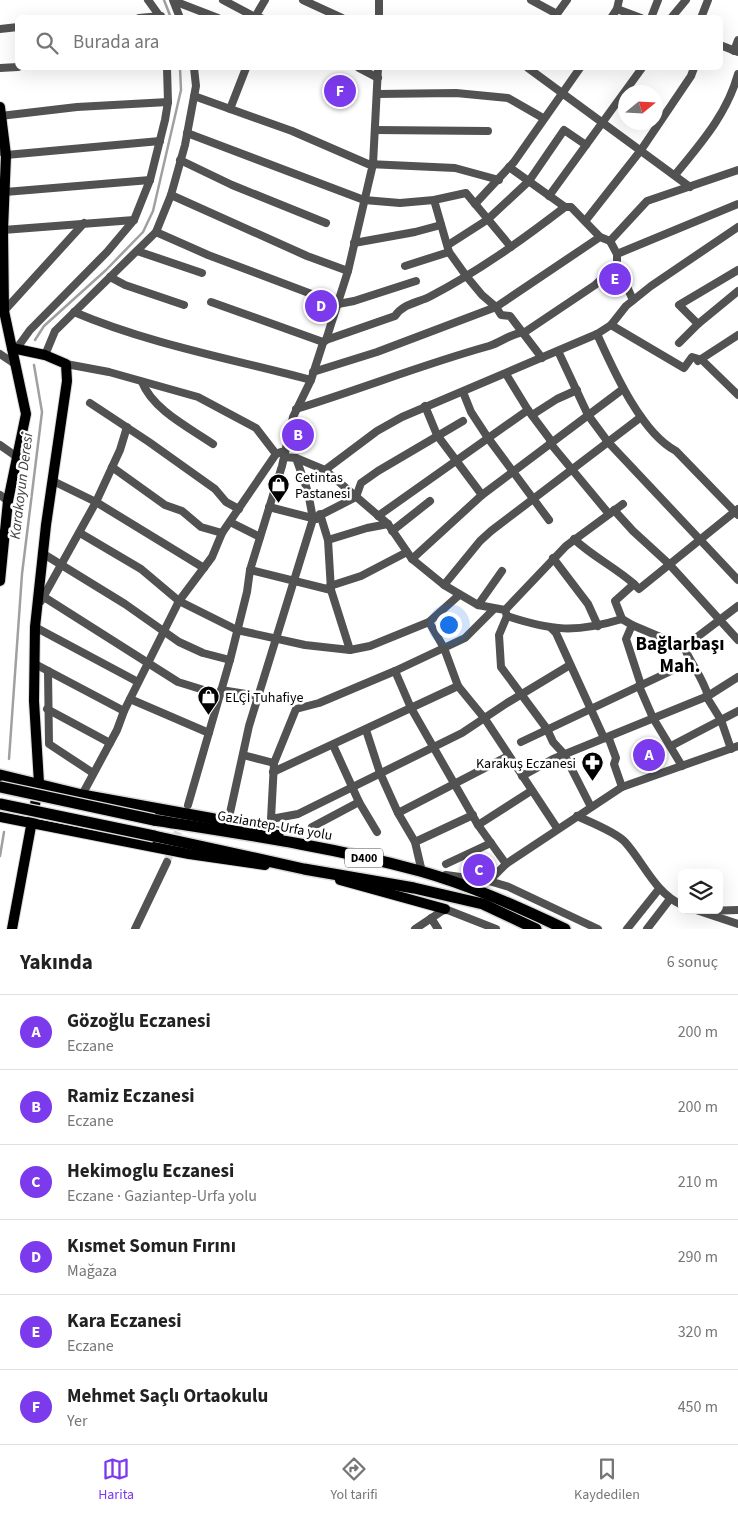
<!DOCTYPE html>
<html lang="tr">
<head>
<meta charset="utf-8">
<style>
  :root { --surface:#fff; --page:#f2f2f2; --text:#222; --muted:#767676; --line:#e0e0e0; --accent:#7c3aed }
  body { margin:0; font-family:"Source Sans 3",sans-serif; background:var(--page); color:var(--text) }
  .controls { position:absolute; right:15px; bottom:15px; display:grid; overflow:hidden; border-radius:8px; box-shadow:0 5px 20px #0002 }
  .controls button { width:45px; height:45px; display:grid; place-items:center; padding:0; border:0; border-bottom:1px solid var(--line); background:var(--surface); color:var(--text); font:25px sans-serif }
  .compass { position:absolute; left:618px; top:85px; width:45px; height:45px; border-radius:50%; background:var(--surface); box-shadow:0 5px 20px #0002; rotate:72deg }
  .you { position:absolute; left:448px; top:624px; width:18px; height:18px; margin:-12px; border:4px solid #fff; border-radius:50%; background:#1a73e8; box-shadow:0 0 0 8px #1a73e833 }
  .badge { display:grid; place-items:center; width:32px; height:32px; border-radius:50%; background:var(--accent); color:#fff; font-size:16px; font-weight:700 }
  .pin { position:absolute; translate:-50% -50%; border:2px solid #fff; box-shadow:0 1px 5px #0006 }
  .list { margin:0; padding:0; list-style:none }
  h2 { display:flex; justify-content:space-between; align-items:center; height:65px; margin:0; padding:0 20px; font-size:21px }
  h2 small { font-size:16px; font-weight:400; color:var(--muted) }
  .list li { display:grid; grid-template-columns:32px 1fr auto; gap:15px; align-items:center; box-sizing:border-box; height:75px; padding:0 20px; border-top:1px solid var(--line) }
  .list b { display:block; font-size:19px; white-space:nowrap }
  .list p { margin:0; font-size:16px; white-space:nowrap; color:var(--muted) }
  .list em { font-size:16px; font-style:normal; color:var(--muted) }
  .icon { flex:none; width:28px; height:28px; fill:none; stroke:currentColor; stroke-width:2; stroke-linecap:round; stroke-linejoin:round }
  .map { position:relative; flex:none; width:738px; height:929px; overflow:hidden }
  .search { position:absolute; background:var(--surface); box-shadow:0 5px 20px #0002; left:15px; right:15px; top:15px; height:55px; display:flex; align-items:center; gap:12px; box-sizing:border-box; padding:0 18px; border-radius:8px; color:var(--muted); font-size:19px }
  .sheet { height:515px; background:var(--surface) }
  nav { display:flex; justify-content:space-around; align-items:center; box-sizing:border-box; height:70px; border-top:1px solid var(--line); background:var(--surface); font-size:14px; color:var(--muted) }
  nav a { display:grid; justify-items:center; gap:2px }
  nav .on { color:var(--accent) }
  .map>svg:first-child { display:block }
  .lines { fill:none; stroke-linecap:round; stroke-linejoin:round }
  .stream { stroke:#a0a0a0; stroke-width:2.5 }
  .minor-tunnel { stroke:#d9d9d9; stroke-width:8; stroke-dasharray:8 4; stroke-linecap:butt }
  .major-casing { stroke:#dbdbdb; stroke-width:12 }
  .highway-casing { stroke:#dbdbdb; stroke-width:14 }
  .minor { stroke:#525252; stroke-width:8 }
  .major { stroke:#000; stroke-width:10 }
  .highway { stroke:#000; stroke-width:11 }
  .highway-bridge-casing { stroke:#dbdbdb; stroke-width:14; stroke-linecap:butt }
  .highway-bridge { stroke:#000; stroke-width:11 }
  .labels { text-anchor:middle; stroke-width:5; stroke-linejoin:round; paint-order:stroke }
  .shield { fill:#fff; stroke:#4c4c4c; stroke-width:1 }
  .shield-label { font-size:12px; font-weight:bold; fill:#000 }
  .poi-label { font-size:14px; fill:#000; stroke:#fff; text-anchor:start }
  .street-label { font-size:14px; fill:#000; stroke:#fff }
  .water-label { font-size:15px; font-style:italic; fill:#414141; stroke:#fff }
  .district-label { font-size:19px; font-weight:bold; fill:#000; stroke:#fff }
</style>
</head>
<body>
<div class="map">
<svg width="738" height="929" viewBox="0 0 738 929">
  <rect width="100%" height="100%" fill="#fff"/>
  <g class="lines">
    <g class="stream">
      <path d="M164 0 171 18"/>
      <path d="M35 340 44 326 106 270 143 232 153 211 181 90 180 68"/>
      <path d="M9 759 22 574 42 412 34 365"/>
      <path d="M0 856 4 832"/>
    </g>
    <path class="minor-tunnel" d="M167 862 182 821"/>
    <defs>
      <g id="major">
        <path d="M0 107 6 155 3 230 4 311 26 414 8 501 0 581"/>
        <path d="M12 348 45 355 66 364 67 381 46 525 35 627 34 701 39 783 12 929"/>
        <path d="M0 817 189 854 265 865"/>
        <path d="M340 880 445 909"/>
      </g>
      <g id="highway">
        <path d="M0 775 82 795 214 819 278 834"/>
        <path d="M154 820C243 834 333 847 420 871 470 885 518 907 565 929"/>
        <path d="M154 836 304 869 414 888 483 904 536 929"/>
      </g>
    </defs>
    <use href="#major" class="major-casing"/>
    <use href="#highway" class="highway-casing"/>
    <g class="minor">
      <path d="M148 0 161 18"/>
      <path d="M173 0 180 18"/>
      <path d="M223 0 255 17 261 18"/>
      <path d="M303 0 342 18"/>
      <path d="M379 0V18"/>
      <path d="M531 0 557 14"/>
      <path d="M174 1 218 18"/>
      <path d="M617 9 641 18"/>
      <path d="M255 17 265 0"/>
      <path d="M139 18 161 16"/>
      <path d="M554 18 567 0"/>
      <path d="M611 18 617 9 619 0"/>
      <path d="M651 18 658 0"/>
      <path d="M671 18 686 0"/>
      <path d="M701 18 708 0"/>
      <path d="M0 29 18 27"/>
      <path d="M720 45 738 52"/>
      <path d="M734 51 738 40"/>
      <path d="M0 68 18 67"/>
      <path d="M359 68 378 78"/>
      <path d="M528 68 690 187"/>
      <path d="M377 94 456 93 508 98 543 118"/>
      <path d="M194 96 292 131 368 164 455 168 499 180"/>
      <path d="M230 109 246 68"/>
      <path d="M0 116 77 107 168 102"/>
      <path d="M375 130 488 131"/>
      <path d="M187 133 364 200 400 203 434 200 466 193 511 247"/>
      <path d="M0 151 6 155 160 141"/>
      <path d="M180 160 232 185 326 223"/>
      <path d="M509 167 565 207H571L600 237"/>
      <path d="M675 175C701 143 727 114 738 74"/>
      <path d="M5 192 150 180"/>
      <path d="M171 195 307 256 348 271"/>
      <path d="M549 196 642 68"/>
      <path d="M434 200 449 252 467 277 482 295 496 307 501 315 510 316 542 358"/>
      <path d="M475 204 514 162 580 68"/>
      <path d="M586 220 641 150 691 76 694 68"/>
      <path d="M156 232 208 255 338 304 354 301 416 281"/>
      <path d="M2 234 3 230 134 220"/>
      <path d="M354 243 415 232 441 225"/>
      <path d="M448 245 487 220 529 181 564 130 586 145"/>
      <path d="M137 251 202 273"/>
      <path d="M617 254 738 204"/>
      <path d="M405 266 449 252"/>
      <path d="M738 270 679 305 698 324 738 291"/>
      <path d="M110 277 125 285 184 305"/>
      <path d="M633 300 617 265V254L610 241 647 201 738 170"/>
      <path d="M211 302 323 342"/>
      <path d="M4 311 84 223"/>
      <path d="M74 312C149 344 232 359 311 380"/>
      <path d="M611 325 684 368 692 357 702 360 738 395"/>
      <path d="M597 334C613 369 641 433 676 451L738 515"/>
      <path d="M326 340 395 316C404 303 418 303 431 296 479 271 522 240 565 207"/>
      <path d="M679 343 698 324"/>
      <path d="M17 348 30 330 107 252 134 220 150 180 165 120 168 102 167 68"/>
      <path d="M558 351 588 415 608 442 738 580"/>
      <path d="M0 354 15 364"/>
      <path d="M45 355 55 331 156 232 171 195 185 145 196 86 194 68"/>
      <path d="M698 361 738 335"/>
      <path d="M66 364 109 372 198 397 256 428 276 454 281 452"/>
      <path d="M313 372 377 352 496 307 600 237 610 241"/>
      <path d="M506 374 528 410 552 442"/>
      <path d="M142 382C153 410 190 428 213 444"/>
      <path d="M463 392 471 412 488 438 549 520"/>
      <path d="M90 403 149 442 215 489 226 502 239 509"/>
      <path d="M425 406 437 435 482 495"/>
      <path d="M296 409C361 389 424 364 489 346 502 342 511 333 525 332L595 285 617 265"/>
      <path d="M532 415 557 399 577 390"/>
      <path d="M550 443 609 514"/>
      <path d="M0 445 17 457"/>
      <path d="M284 457 296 458 325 470 377 431 402 417 597 334 611 325 626 306 651 286 738 227"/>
      <path d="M112 467 165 505 182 511 201 527 222 533"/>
      <path d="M325 470 388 524 412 559 444 585 478 605 505 610 507 616C552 631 576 633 622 619L632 625 626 639 641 685"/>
      <path d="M53 481 96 502 204 568"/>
      <path d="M0 495 8 501"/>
      <path d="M269 507 316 519"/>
      <path d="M614 510 633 531 669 564 738 640"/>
      <path d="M320 514 328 540 331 590 350 650"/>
      <path d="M378 516 528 410"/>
      <path d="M313 519 356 497 361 483 378 471 463 421"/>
      <path d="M230 522 260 537"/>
      <path d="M392 531 430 501"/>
      <path d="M80 533 141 569 179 601 237 630 305 645 350 650 370 646 429 622 458 596"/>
      <path d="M574 539C593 557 615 567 634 584"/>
      <path d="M328 540 367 528 388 524"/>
      <path d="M42 553 125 604 179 642 203 653 230 660"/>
      <path d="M553 558 588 604 598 626"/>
      <path d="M412 559 482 495 623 389"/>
      <path d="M250 570 331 590"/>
      <path d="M444 585 480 541 491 531 641 417"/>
      <path d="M330 586 361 576 407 552"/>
      <path d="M44 597 178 682 220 695"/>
      <path d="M41 601 96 502 120 450 127 427"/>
      <path d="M478 605 502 571"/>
      <path d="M494 609 465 638 395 671 319 703 296 709 274 763 271 819 298 814 462 733 507 703 570 665"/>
      <path d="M505 610 566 546 623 504"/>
      <path d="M507 616 499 635 501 667 547 729 553 742 564 754 591 807"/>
      <path d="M622 619 615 601 634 584 639 589 738 509"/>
      <path d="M429 622 444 648 458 686 485 719 557 828"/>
      <path d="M632 625 684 647C691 664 703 678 708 696"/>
      <path d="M35 627 138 682"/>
      <path d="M551 628 556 633 604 738 609 739 616 758 614 764 622 787"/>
      <path d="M684 647 738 606"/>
      <path d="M35 664 124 711"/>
      <path d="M48 671 49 744 93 773"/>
      <path d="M395 671 411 708 478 825 506 864"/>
      <path d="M639 686 653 718 682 766"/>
      <path d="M221 690 258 696"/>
      <path d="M706 696 721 720 731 749"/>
      <path d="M130 699 209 733"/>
      <path d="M47 709 110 743"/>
      <path d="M366 730 380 773 398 813 415 842 422 872"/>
      <path d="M521 742 690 662"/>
      <path d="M333 745 359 802 377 832"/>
      <path d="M671 746 738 711"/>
      <path d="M243 755 274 763"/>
      <path d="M273 772 458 686"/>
      <path d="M522 776 553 759 708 696 738 677"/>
      <path d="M82 795 117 730 124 711 179 601 212 557 222 533 276 454"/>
      <path d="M188 805 230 660 247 592 250 570 282 466 293 417 311 380 323 343 326 340 348 271 373 164 378 68"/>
      <path d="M398 813 508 756"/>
      <path d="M577 816C590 822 616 832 625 842 644 863 655 893 682 905"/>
      <path d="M228 822 249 726 313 519 308 492 296 458"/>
      <path d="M478 825 531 791"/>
      <path d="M312 827 359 802"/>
      <path d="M415 842 473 815"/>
      <path d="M446 864 491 843"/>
      <path d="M446 875 489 881 509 887 598 929"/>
      <path d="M489 881 506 864 622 787 738 746"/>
      <path d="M696 910 738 924"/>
      <path d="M705 911 738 910"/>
      <path d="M431 918 438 929"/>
      <path d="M135 929 167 862"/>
      <path d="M415 929 445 909 496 929"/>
      <path d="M627 929 659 889"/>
      <path d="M647 929 670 899"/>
    </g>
    <use href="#major" class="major"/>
    <use href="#highway" class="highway"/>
    <defs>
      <g id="highway-bridge">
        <path d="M0 787 154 820"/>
        <path d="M0 804 154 836"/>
      </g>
    </defs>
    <use href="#highway-bridge" class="highway-bridge-casing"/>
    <use href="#highway-bridge" class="highway-bridge"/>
  </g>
  <defs>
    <symbol id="shop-pin" viewBox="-11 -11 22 30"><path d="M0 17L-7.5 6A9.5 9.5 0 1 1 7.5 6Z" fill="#000" stroke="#fff"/><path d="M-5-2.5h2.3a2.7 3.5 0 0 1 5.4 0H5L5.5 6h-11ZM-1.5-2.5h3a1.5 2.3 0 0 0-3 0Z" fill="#fff"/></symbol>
    <symbol id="pharmacy-pin" viewBox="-11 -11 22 30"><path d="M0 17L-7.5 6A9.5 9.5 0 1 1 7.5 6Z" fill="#000" stroke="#fff"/><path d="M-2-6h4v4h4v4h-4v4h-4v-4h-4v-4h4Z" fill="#fff"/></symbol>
  </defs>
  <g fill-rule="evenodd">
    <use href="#shop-pin" x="266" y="472" width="25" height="34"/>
    <use href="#shop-pin" x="196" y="684" width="25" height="34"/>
    <use href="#pharmacy-pin" x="580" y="750" width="25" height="34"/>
  </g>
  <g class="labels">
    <rect class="shield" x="345" y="848.5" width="38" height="19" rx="4"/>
    <g class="shield-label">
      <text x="364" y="862">D400</text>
    </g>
    <g class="poi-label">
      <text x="295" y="482">Cetintas<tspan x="295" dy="16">Pastanesi</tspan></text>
      <text x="225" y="702">ELÇİ Tuhafiye</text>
      <text x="576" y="768" text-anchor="end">Karakuş Eczanesi</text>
    </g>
    <g class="street-label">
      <text transform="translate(275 825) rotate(10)" y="5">Gaziantep-Urfa yolu</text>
    </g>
    <g class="water-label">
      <text transform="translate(21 486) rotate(-83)" y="5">Karakoyun Deresi</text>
    </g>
    <g class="district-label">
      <text x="680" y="650">Bağlarbaşı<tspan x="680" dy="22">Mah.</tspan></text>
    </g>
  </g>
</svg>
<div class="controls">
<button><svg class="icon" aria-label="layers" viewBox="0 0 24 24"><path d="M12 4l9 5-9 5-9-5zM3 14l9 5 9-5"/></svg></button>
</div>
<svg class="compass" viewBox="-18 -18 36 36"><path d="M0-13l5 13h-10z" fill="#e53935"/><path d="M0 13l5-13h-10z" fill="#767676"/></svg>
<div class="you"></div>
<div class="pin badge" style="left:649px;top:755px">A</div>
<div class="pin badge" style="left:298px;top:435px">B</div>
<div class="pin badge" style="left:479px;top:870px">C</div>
<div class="pin badge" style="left:321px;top:306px">D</div>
<div class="pin badge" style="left:615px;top:279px">E</div>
<div class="pin badge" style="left:340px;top:91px">F</div>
<div class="search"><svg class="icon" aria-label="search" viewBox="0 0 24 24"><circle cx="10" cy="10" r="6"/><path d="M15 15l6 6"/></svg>Burada ara</div>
</div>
<section class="sheet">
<h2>Yakında<small>6 sonuç</small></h2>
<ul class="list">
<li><span class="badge">A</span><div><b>Gözoğlu Eczanesi</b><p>Eczane</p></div><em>200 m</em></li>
<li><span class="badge">B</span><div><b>Ramiz Eczanesi</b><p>Eczane</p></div><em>200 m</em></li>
<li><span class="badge">C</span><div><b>Hekimoglu Eczanesi</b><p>Eczane · Gaziantep-Urfa yolu</p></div><em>210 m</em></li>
<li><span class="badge">D</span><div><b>Kısmet Somun Fırını</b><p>Mağaza</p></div><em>290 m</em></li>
<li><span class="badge">E</span><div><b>Kara Eczanesi</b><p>Eczane</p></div><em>320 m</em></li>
<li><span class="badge">F</span><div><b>Mehmet Saçlı Ortaokulu</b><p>Yer</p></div><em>450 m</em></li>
</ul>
</section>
<nav>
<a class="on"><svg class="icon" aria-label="map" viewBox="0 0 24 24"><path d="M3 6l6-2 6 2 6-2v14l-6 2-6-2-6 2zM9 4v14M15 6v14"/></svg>Harita</a>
<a><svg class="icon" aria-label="directions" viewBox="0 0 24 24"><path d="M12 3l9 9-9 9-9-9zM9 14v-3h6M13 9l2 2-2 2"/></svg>Yol tarifi</a>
<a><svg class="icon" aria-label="saved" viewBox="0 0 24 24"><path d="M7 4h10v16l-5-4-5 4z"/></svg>Kaydedilen</a>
</nav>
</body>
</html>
